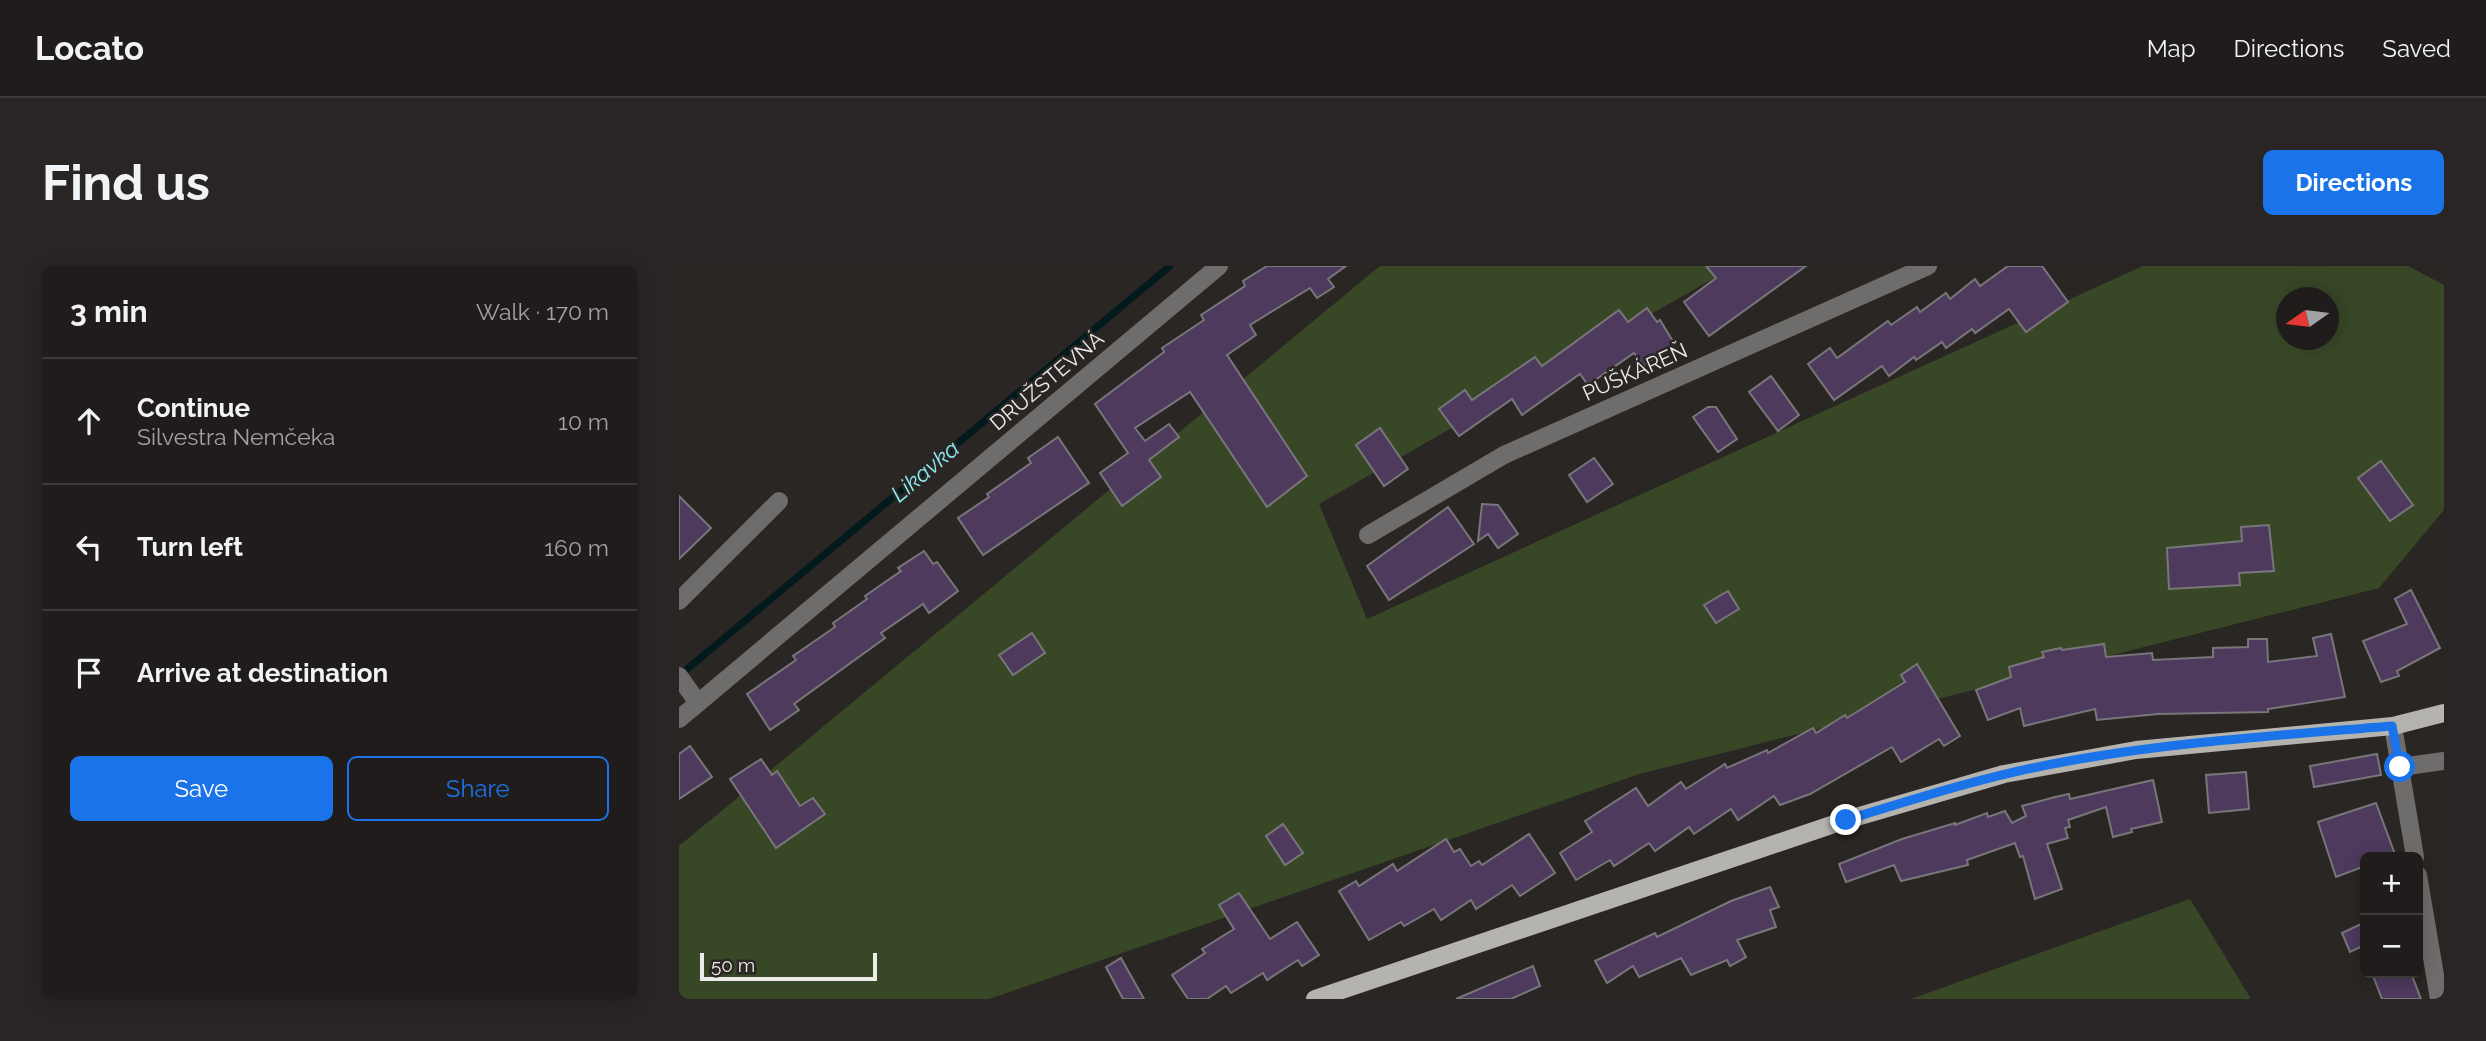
<!DOCTYPE html>
<html lang="en">
<head>
<meta charset="utf-8">
<style>
  :root { --surface:#201c1b; --page:#282524; --text:#f1f3f6; --muted:#a2a1a3; --line:#3d3a3a; --accent:#1a73e8 }
  body { margin:0; font-family:Raleway,sans-serif; background:var(--page); color:var(--text) }
  .controls { position:absolute; right:21px; bottom:21px; display:grid; overflow:hidden; border-radius:10px; box-shadow:0 4px 18px #0003 }
  .controls button { width:63px; height:63px; display:grid; place-items:center; padding:0; border:0; border-bottom:2px solid var(--line); background:var(--surface); color:var(--text); font:35px sans-serif }
  .compass { position:absolute; left:1597px; top:21px; width:63px; height:63px; border-radius:50%; background:var(--surface); box-shadow:0 4px 18px #0003; rotate:256deg }
  .scale { position:absolute; left:21px; bottom:18px; width:177px; box-sizing:border-box; padding-left:7px; border:4px solid #edebe9; border-top:0; font-size:19px; line-height:24px; white-space:nowrap; color:#edebe9; -webkit-text-stroke:5px #2a2624; paint-order:stroke }
  .stop { position:absolute; width:21px; height:21px; margin:-16px; border:5px solid #1a73e8; border-radius:50%; background:#fff }
  .stop.end { background:#1a73e8; border-color:#fff; box-shadow:0 2px 7px #0008 }
  .list { margin:0; padding:0; list-style:none }
  h2 { display:flex; justify-content:space-between; align-items:center; height:91px; margin:0; padding:0 28px; font-size:30px }
  h2 small { font-size:23px; font-weight:400; color:var(--muted) }
  .list li { display:grid; grid-template-columns:46px 1fr auto; gap:21px; align-items:center; box-sizing:border-box; height:126px; padding:0 28px; border-top:2px solid var(--line) }
  .list b { display:block; font-size:26px; white-space:nowrap }
  .list p { margin:0; font-size:23px; white-space:nowrap; color:var(--muted) }
  .list em { font-size:23px; font-style:normal; color:var(--muted) }
  .actions { display:flex; gap:14px; padding:21px 28px }
  .actions a { flex:1; padding:16px 0; border:2px solid var(--accent); border-radius:10px; text-align:center; font-size:24px; color:var(--accent) }
  .actions .main { background:var(--accent); color:#fff }
  .icon { flex:none; width:38px; height:38px; fill:none; stroke:currentColor; stroke-width:2; stroke-linecap:round; stroke-linejoin:round }
  .map { position:relative; flex:none; width:1765px; height:733px; overflow:hidden; border-radius:10px }
  header { display:flex; align-items:center; gap:42px; box-sizing:border-box; height:98px; padding:0 35px; background:var(--surface); border-bottom:2px solid var(--line) }
  header strong { font-size:33px }
  nav { display:flex; gap:38px; margin-inline-start:auto; font-size:24px }
  .intro { display:flex; align-items:center; justify-content:space-between; box-sizing:border-box; height:168px; padding:0 42px }
  h1 { margin:0; font-size:49px }
  .button { padding:18px 32px; border-radius:10px; background:var(--accent); color:#fff; font-size:24px; font-weight:700 }
  main { display:flex; gap:42px; padding:0 42px }
  aside { flex:1; background:var(--surface); border-radius:10px; box-shadow:0 4px 18px #0003 }
  .map>svg:first-child { display:block }
  .green { fill:#384827; fill-rule:evenodd }
  .lines { fill:none; stroke-linecap:round; stroke-linejoin:round }
  .stream { stroke:#001a1d; stroke-width:7 }
  .building { fill:#4e3a5d; stroke:#78767a; stroke-width:2 }
  .street { stroke:#6e6d6b; stroke-width:18 }
  .primary { stroke:#b5b3ae; stroke-width:18 }
  .route { stroke:#1a73e8; stroke-width:9 }
  .labels { text-anchor:middle; stroke-width:5; stroke-linejoin:round; paint-order:stroke }
  .street-label { font-size:21px; fill:#edebe9; stroke:#2a2624 }
  .water-label { font-size:23px; font-style:italic; fill:#8aebf1; stroke:#2a2624 }
</style>
</head>
<body>
<header>
<strong>Locato</strong>
<nav><a>Map</a><a>Directions</a><a>Saved</a></nav>
</header>
<div class="intro"><h1>Find us</h1><a class="button">Directions</a></div>
<main>
<aside>
<h2>3 min<small>Walk · 170 m</small></h2>
<ul class="list">
<li><svg class="icon" aria-label="ahead" viewBox="0 0 24 24"><path d="M12 20V5M6 11l6-6 6 6"/></svg><div><b>Continue</b><p>Silvestra Nemčeka</p></div><em>10 m</em></li>
<li><svg class="icon" aria-label="left" viewBox="0 0 24 24"><path d="M17 20v-9H6M10 6l-5 5 5 5"/></svg><div><b>Turn left</b></div><em>160 m</em></li>
<li><svg class="icon" aria-label="arrive" viewBox="0 0 24 24"><path d="M6 21V4h12l-3 4 3 4H6"/></svg><div><b>Arrive at destination</b></div></li>
</ul>
<div class="actions"><a class="main">Save</a><a>Share</a></div>
</aside>
<div class="map">
<svg width="1765" height="733" viewBox="0 0 1765 733">
  <rect width="100%" height="100%" fill="#2a2624"/>
  <g class="green">
    <path d="M701 0H1056L640 238 688 353 1464 0H1729L1765 19V244L1700 322 960 508 310 733H0V580ZM1608 32H1650V74H1608Z"/>
    <path d="M1511 633 1572 733H1232Z"/>
  </g>
  <g class="lines">
    <path class="stream" d="M1 409 491 0"/>
  </g>
  <g class="building">
    <path d="M588 0H667L649 13 655 21 638 32 631 22 571 59 577 69 548 89 628 210 588 241 511 126 456 162 466 175 490 158 500 171 470 194 482 211 443 240 421 207 449 187 416 138 485 86 483 82 525 54 522 49 566 20 564 15Z"/>
    <path d="M1027 0H1127L1030 70 1005 36 1037 12Z"/>
    <path d="M1329 0H1363L1389 36 1347 66 1330 43 1296 67 1293 63 1267 82 1263 76 1237 94 1235 91 1210 110 1203 100 1155 134 1129 98 1151 82 1158 92 1209 55 1212 59 1238 41 1241 46 1267 27 1271 33 1296 13 1301 20Z"/>
    <path d="M968 42 978 56 981 54 995 77 964 100 955 87 909 119 901 108 843 149 833 133 780 170 760 143 786 124 793 134 856 91 863 100 940 44 949 56Z"/>
    <path d="M1092 110 1120 149 1099 165 1070 126Z"/>
    <path d="M1029 141H1037L1058 173 1039 186 1014 151Z"/>
    <path d="M701 162 729 203 705 220 677 179Z"/>
    <path d="M379 171 410 217 304 289 279 252 310 231 308 228 352 197 349 192Z"/>
    <path d="M915 192 934 218 908 236 890 209Z"/>
    <path d="M1702 195 1734 239 1711 255 1679 212Z"/>
    <path d="M0 230 32 262 0 293Z"/>
    <path d="M803 238 819 239 839 268 819 282 809 268 799 275Z"/>
    <path d="M769 241 795 278 710 334 688 300Z"/>
    <path d="M1590 259 1595 305 1560 307 1561 319 1490 323 1488 282 1563 275 1562 261Z"/>
    <path d="M245 285 254 298 258 296 279 325 250 347 244 338 202 367 206 372 115 438 120 444 91 464 68 428 117 394 114 390 156 361 154 357 188 333 186 330 222 305 219 302Z"/>
    <path d="M1732 324 1761 382 1718 405 1720 410 1702 416 1684 375 1728 358 1716 333Z"/>
    <path d="M1049 325 1060 343 1037 357 1025 339Z"/>
    <path d="M353 367 366 387 334 409 320 389Z"/>
    <path d="M1652 368 1666 431 1589 443V446L1479 448 1418 454 1416 443 1345 460 1341 442 1309 454 1297 424 1332 411 1330 401 1365 391 1363 386 1382 382 1383 384 1425 378 1427 391 1473 387 1474 394 1534 391V382L1569 381V373H1588L1589 396 1638 390 1634 372Z"/>
    <path d="M1238 398 1281 470 1265 480 1260 473 1222 496 1213 481 1131 528 1101 539 1095 530 1059 554 1052 543 1015 568 1010 561 976 585 970 577 935 600 931 594 897 614 881 587 913 566 906 555 957 522 969 540 1002 516 1007 523 1046 498 1048 502 1088 484 1089 487 1134 462 1137 467 1166 449 1168 452 1226 416 1222 409Z"/>
    <path d="M11 480 33 511 0 533V488Z"/>
    <path d="M1698 488 1702 509 1635 521 1631 500Z"/>
    <path d="M82 493 93 509 98 505 121 540 134 532 146 548 97 582 51 513Z"/>
    <path d="M1567 506 1570 543 1530 547 1527 509Z"/>
    <path d="M1474 514 1483 556 1452 563 1453 566 1434 571 1427 541 1389 554 1391 561 1386 562 1389 572 1368 578 1383 623 1356 633 1344 590 1341 591 1336 577 1288 594 1289 599 1222 615 1215 599 1167 616 1160 598 1223 573 1276 557V559L1308 547 1309 551 1326 545 1333 557 1347 550 1343 540 1376 531 1390 528 1391 533Z"/>
    <path d="M1697 537 1717 591H1686V600L1657 611 1639 556Z"/>
    <path d="M604 558 624 587 606 599 587 570Z"/>
    <path d="M850 568 876 607 841 630 833 619 797 643 792 634 762 654 755 643 725 660 722 656 690 674 660 625 677 615 680 620 714 598 718 605 767 573 775 586 781 583 792 600 800 595 803 599Z"/>
    <path d="M1091 621 1100 641 1091 644 1097 661 1058 674 1067 691 1051 700 1048 694 1012 709 1002 692 960 711 954 700 928 717 916 695 976 667 978 671 1052 635Z"/>
    <path d="M560 627 591 673 618 656 640 689 623 700 619 694 588 714 584 707 552 727 547 720 528 733H509L493 709 526 687 523 683 555 663 540 639Z"/>
    <path d="M1686 656V679L1671 686 1663 667Z"/>
    <path d="M442 692 465 733H444L427 701Z"/>
    <path d="M854 700 861 720 832 733H777Z"/>
    <path d="M1693 707H1732L1742 733H1703Z"/>
  </g>
  <g class="lines">
    <g class="street">
      <path d="M689 269 825 189 1249 0"/>
      <path d="M0 335 100 235"/>
      <path d="M0 410 19 437"/>
      <path d="M0 453 540 0"/>
      <path d="M1714 460 1736 591"/>
      <path d="M1721 501 1765 495"/>
      <path d="M1739 609 1760 733"/>
    </g>
    <path class="primary" d="M636 733 1167 554 1325 508 1457 484 1714 460 1765 447"/>
  </g>
  <g class="lines">
    <path class="route" d="M1167 554C1239 532 1310 509 1384 496 1492 476 1604 469 1713 460L1721 501"/>
  </g>
  <g class="labels">
    <g class="street-label">
      <text transform="translate(956 106) rotate(-24)" y="7">PUŠKÁREŇ</text>
      <text transform="translate(368 115) rotate(-40)" y="7">DRUŽSTEVNÁ</text>
    </g>
    <g class="water-label">
      <text transform="translate(246 205) rotate(-40)" y="8">Likavka</text>
    </g>
  </g>
</svg>
<div class="controls">
<button>+</button>
<button>−</button>
</div>
<svg class="compass" viewBox="-18 -18 36 36"><path d="M0-13l5 13h-10z" fill="#e53935"/><path d="M0 13l5-13h-10z" fill="#a2a1a3"/></svg>
<div class="scale">50 m</div>
<div class="stop" style="left:1721px;top:501px"></div>
<div class="stop end" style="left:1167px;top:554px"></div>
</div>
</main>
</body>
</html>
